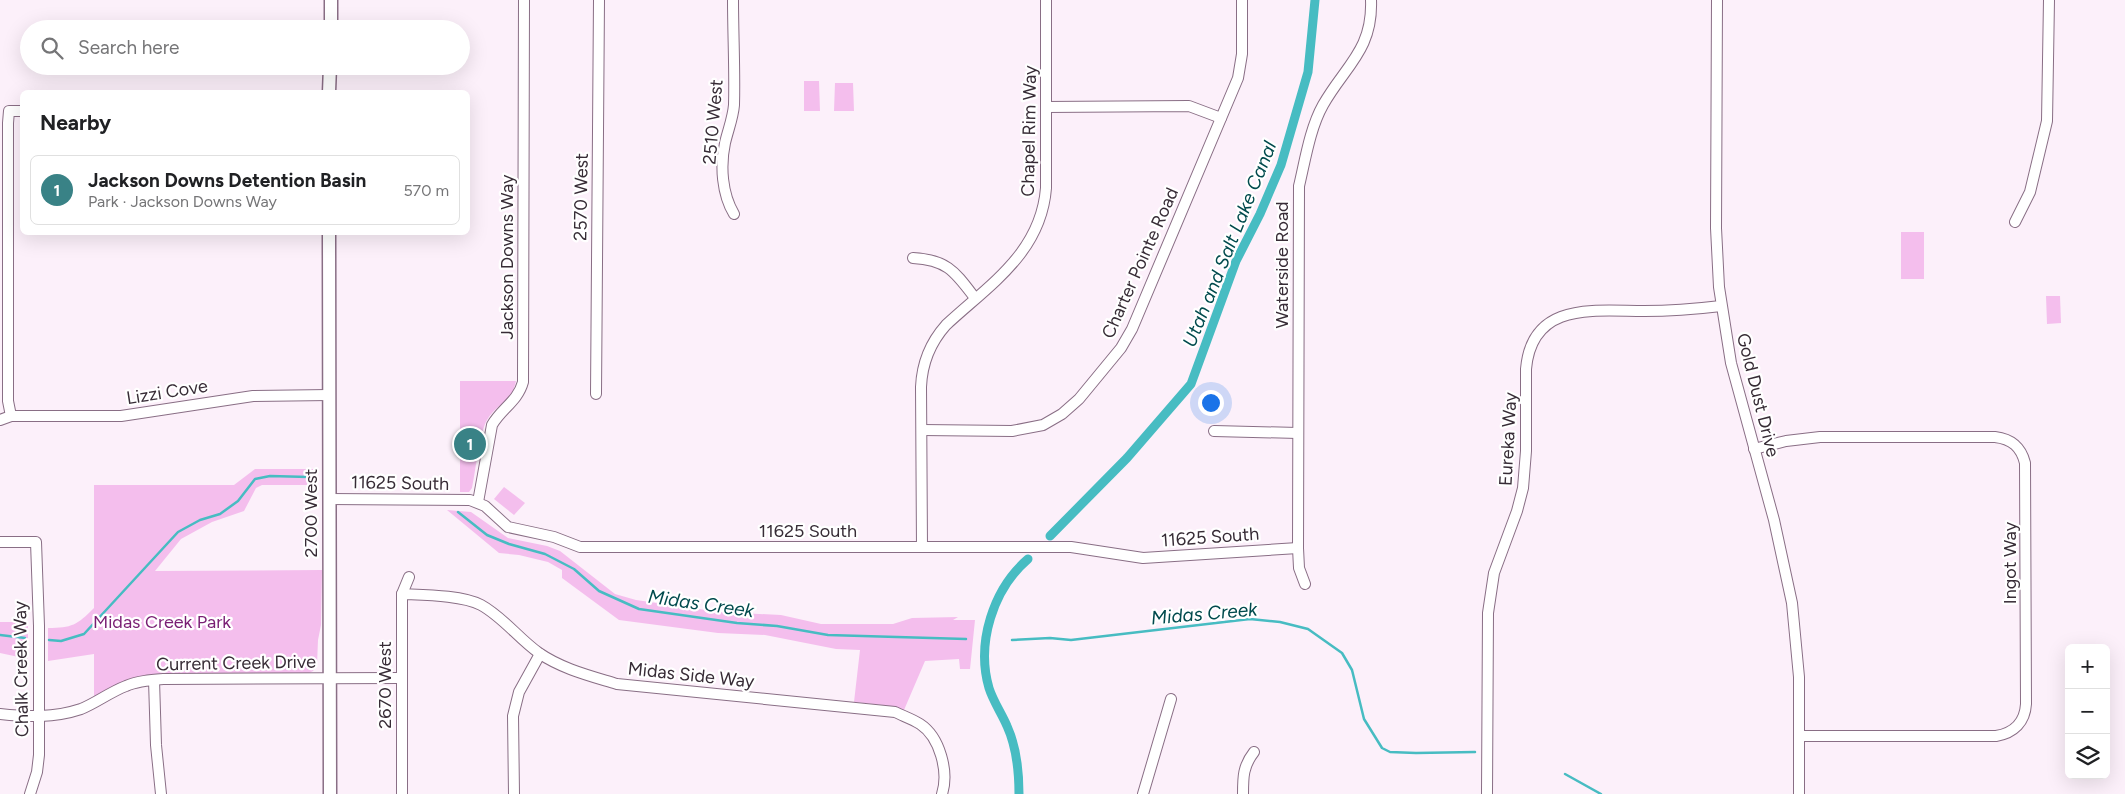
<!DOCTYPE html>
<html lang="en">
<head>
<meta charset="utf-8">
<style>
  :root { --surface:#fff; --page:#f6f6f6; --text:#202124; --muted:#757577; --line:#e0e0e0; --accent:#398286 }
  body { margin:0; font-family:Figtree,sans-serif; background:var(--page); color:var(--text) }
  .controls { position:absolute; right:15px; bottom:15px; display:grid; overflow:hidden; border-radius:8px; box-shadow:0 5px 20px #0002 }
  .controls button { width:45px; height:45px; display:grid; place-items:center; padding:0; border:0; border-bottom:1px solid var(--line); background:var(--surface); color:var(--text); font:25px sans-serif }
  .you { position:absolute; left:1210px; top:402px; width:18px; height:18px; margin:-12px; border:4px solid #fff; border-radius:50%; background:#1a73e8; box-shadow:0 0 0 8px #1a73e833 }
  .badge { display:grid; place-items:center; width:32px; height:32px; border-radius:50%; background:var(--accent); color:#fff; font-size:16px; font-weight:700 }
  .pin { position:absolute; translate:-50% -50%; border:2px solid #fff; box-shadow:0 1px 5px #0006 }
  .list { margin:0; padding:0; list-style:none }
  h2 { display:flex; justify-content:space-between; align-items:center; height:65px; margin:0; padding:0 20px; font-size:21px }
  h2 small { font-size:16px; font-weight:400; color:var(--muted) }
  .list li { display:grid; grid-template-columns:32px 1fr auto; gap:15px; align-items:center; box-sizing:border-box; height:70px; margin:0 10px 10px; padding:0 10px; border:1px solid var(--line); border-radius:8px }
  .list b { display:block; font-size:19px; white-space:nowrap }
  .list p { margin:0; font-size:16px; white-space:nowrap; color:var(--muted) }
  .list em { font-size:16px; font-style:normal; color:var(--muted) }
  .icon { flex:none; width:28px; height:28px; fill:none; stroke:currentColor; stroke-width:2; stroke-linecap:round; stroke-linejoin:round }
  .map { position:relative; flex:none; width:2125px; height:794px; overflow:hidden }
  .search { position:absolute; background:var(--surface); box-shadow:0 5px 20px #0002; left:20px; top:20px; width:450px; height:55px; display:flex; align-items:center; gap:12px; box-sizing:border-box; padding:0 18px; border-radius:28px; color:var(--muted); font-size:19px }
  .panel { position:absolute; background:var(--surface); box-shadow:0 5px 20px #0002; left:20px; top:90px; width:450px; height:145px; border-radius:8px }
  .map>svg:first-child { display:block }
  .green { fill:#f4beed }
  .lines { fill:none; stroke-linecap:round; stroke-linejoin:round }
  .stream { stroke:#47bcc2; stroke-width:2.5 }
  .canal { stroke:#47bcc2; stroke-width:9 }
  .minor-casing { stroke:#896e85; stroke-width:12 }
  .major-casing { stroke:#896e85; stroke-width:15 }
  .minor { stroke:#fff; stroke-width:10 }
  .major { stroke:#fff; stroke-width:12 }
  .labels { text-anchor:middle; stroke-width:4.5; stroke-linejoin:round; paint-order:stroke }
  .street-label { font-size:18px; fill:#372c36; stroke:#fff }
  .park-label { font-size:18px; fill:#791e73; stroke:#fff }
  .water-label { font-size:19px; font-style:italic; fill:#004a4d; stroke:#fff }
</style>
</head>
<body>
<div class="map">
<svg width="2125" height="794" viewBox="0 0 2125 794">
  <rect width="100%" height="100%" fill="#fcf0fa"/>
  <g class="green">
    <path d="M804 81H819L820 111H804Z"/>
    <path d="M835 83H853L854 111H834Z"/>
    <rect x="1901" y="232" width="23" height="47"/>
    <path d="M2046 296H2060L2061 323 2047 324Z"/>
    <path d="M460 381H516C511 404 497 403 487 420 479 434 476 470 472 488L469 492H460Z"/>
    <path d="M255 469H313V485H262L256 488 244 511 212 522 181 539 155 571 322 570 321 625 318 640 317 665 313 671 309 673 152 674 127 680 94 696V654L48 661V628C72 628 77 625 94 608V485H234Z"/>
    <path d="M504 487 525 503 514 515 494 499Z"/>
    <path d="M447 510 471 512 508 538 547 546 560 551 615 594 636 600 720 612 781 615 821 624H893L912 618 958 617 953 620H975L970 669H960L959 659 925 661 904 710 883 705 854 702 860 650 836 649 765 635 718 633 619 620 562 578V570L548 562 519 555 499 553Z"/>
    <path d="M0 622H28V659L0 653Z"/>
  </g>
  <g class="lines">
    <g class="stream">
      <path d="M458 512 487 535 509 544 545 554 574 569 599 591 639 609 737 623 777 626 828 635 966 639"/>
      <path d="M0 635 25 638"/>
      <path d="M49 640 61 641 84 634 178 532 200 520 220 514 238 501 255 479 270 476 309 477"/>
      <path d="M1012 640 1050 638 1071 640 1250 619 1280 622 1308 629 1342 653 1352 670 1364 719 1382 748 1390 752 1416 753 1475 752"/>
      <path d="M1565 774 1601 794"/>
    </g>
    <g class="canal">
      <path d="M1050 536 1127 458 1191 384 1236 261 1260 214 1281 165 1308 72 1315 0"/>
      <path d="M1019 794C1019 771 1017 748 1007 726 1002 714 993 701 989 688 976 643 993 589 1028 559"/>
    </g>
    <defs>
      <g id="minor">
        <path d="M733 0C733 35 735 70 734 105 733 118 728 130 725 143 720 166 722 194 734 214"/>
        <path d="M1717 0 1716 228 1719 287 1731 363 1774 520 1792 603 1799 677V794"/>
        <path d="M1046 107 1189 106 1221 118"/>
        <path d="M2015 222 2030 192 2047 121 2049 0"/>
        <path d="M913 258C948 260 955 272 975 298"/>
        <path d="M596 394 599 0"/>
        <path d="M11 416 8 401V123L9 111H22"/>
        <path d="M0 420 11 416H121L253 396 329 395"/>
        <path d="M922 430 1012 431 1043 425 1062 414 1079 399 1121 348 1132 329 1238 78 1242 54V0"/>
        <path d="M1214 431 1298 433"/>
        <path d="M1754 449 1786 441 1820 437H1995C2012 439 2021 447 2025 463L2026 704C2025 722 2014 733 1996 736H1799"/>
        <path d="M329 499 470 500 485 506 508 527 554 537 580 547H1071L1143 558 1298 548"/>
        <path d="M478 502 492 425C501 409 518 401 523 382L524 0"/>
        <path d="M0 542H36L39 626V755L37 772 30 794"/>
        <path d="M922 547 921 387C922 363 930 343 946 325 989 285 1041 253 1046 188V0"/>
        <path d="M1305 584 1299 568 1298 548 1299 186C1305 161 1310 128 1323 105 1345 66 1373 50 1371 0"/>
        <path d="M402 594C423 595 462 595 481 605 503 617 519 639 539 653 562 669 591 676 617 684L895 712C903 716 912 719 920 724 940 737 949 772 942 794"/>
        <path d="M154 680 156 745 161 794"/>
        <path d="M0 714C27 717 54 718 81 709 96 703 110 692 126 686 137 681 151 680 164 679L401 678"/>
        <path d="M402 794V594L409 577"/>
        <path d="M514 794 513 716 519 692 540 654"/>
        <path d="M1143 794 1171 699"/>
        <path d="M1243 794C1243 777 1243 766 1254 752"/>
        <path d="M1487 794 1488 613 1494 573 1517 511 1523 488 1526 451V369C1532 301 1594 311 1644 311 1670 311 1696 309 1721 306"/>
      </g>
      <g id="major">
        <path d="M331 0V29"/>
        <path d="M329 92 330 66"/>
        <path d="M329 232 330 794"/>
      </g>
    </defs>
    <use href="#minor" class="minor-casing"/>
    <use href="#major" class="major-casing"/>
    <use href="#minor" class="minor"/>
    <use href="#major" class="major"/>
  </g>
  <g class="labels">
    <g class="street-label">
      <text transform="translate(713 122) rotate(-85)" y="6">2510 West</text>
      <text transform="translate(1029 131) rotate(-89)" y="6">Chapel Rim Way</text>
      <text transform="translate(581 197) rotate(-89)" y="6">2570 West</text>
      <text transform="translate(507 257) rotate(-90)" y="6">Jackson Downs Way</text>
      <text transform="translate(1140 263) rotate(-66)" y="6">Charter Pointe Road</text>
      <text transform="translate(1282 265) rotate(-90)" y="6">Waterside Road</text>
      <text transform="translate(167 392) rotate(-9)" y="6">Lizzi Cove</text>
      <text transform="translate(1758 395) rotate(76)" y="6">Gold Dust Drive</text>
      <text transform="translate(1508 439) rotate(-87)" y="6">Eureka Way</text>
      <text transform="translate(400 483) rotate(1)" y="6">11625 South</text>
      <text transform="translate(311 513) rotate(-90)" y="6">2700 West</text>
      <text x="808" y="537">11625 South</text>
      <text transform="translate(1210 537) rotate(-4)" y="6">11625 South</text>
      <text transform="translate(2010 563) rotate(-90)" y="6">Ingot Way</text>
      <text transform="translate(236 663) rotate(-1)" y="6">Current Creek Drive</text>
      <text transform="translate(21 669) rotate(-91)" y="6">Chalk Creek Way</text>
      <text transform="translate(691 675) rotate(6)" y="6">Midas Side Way</text>
      <text transform="translate(385 685) rotate(-90)" y="6">2670 West</text>
    </g>
    <g class="park-label">
      <text x="162" y="628">Midas Creek Park</text>
    </g>
    <g class="water-label">
      <text transform="translate(1229 244) rotate(-68)" y="7">Utah and Salt Lake Canal</text>
      <text transform="translate(701 603) rotate(8)" y="7">Midas Creek</text>
      <text transform="translate(1204 613) rotate(-5)" y="7">Midas Creek</text>
    </g>
  </g>
</svg>
<div class="controls">
<button>+</button>
<button>−</button>
<button><svg class="icon" aria-label="layers" viewBox="0 0 24 24"><path d="M12 4l9 5-9 5-9-5zM3 14l9 5 9-5"/></svg></button>
</div>
<div class="you"></div>
<div class="pin badge" style="left:470px;top:444px">1</div>
<div class="search"><svg class="icon" aria-label="search" viewBox="0 0 24 24"><circle cx="10" cy="10" r="6"/><path d="M15 15l6 6"/></svg>Search here</div>
<section class="panel">
<h2>Nearby<small></small></h2>
<ul class="list">
<li><span class="badge">1</span><div><b>Jackson Downs Detention Basin</b><p>Park · Jackson Downs Way</p></div><em>570 m</em></li>
</ul>
</section>
</div>
</body>
</html>
